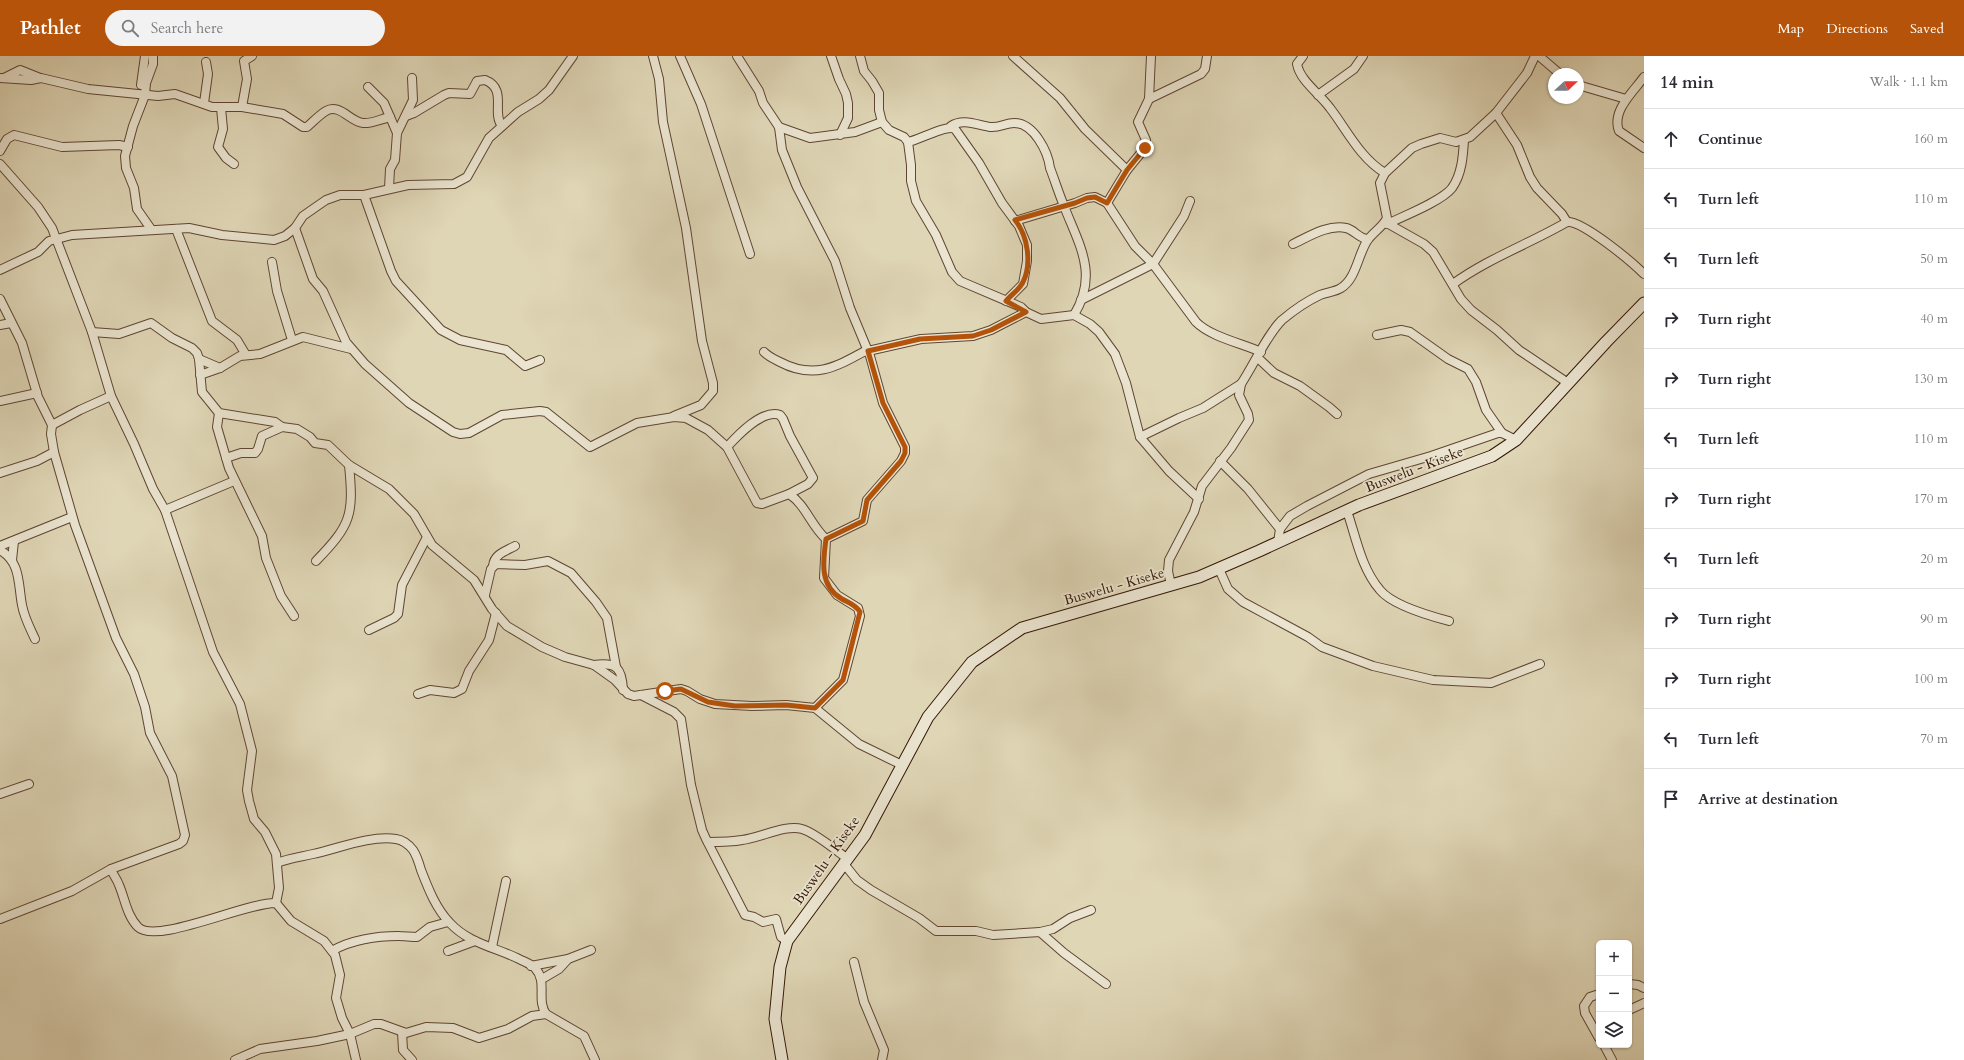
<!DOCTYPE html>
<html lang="en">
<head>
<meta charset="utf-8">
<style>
  :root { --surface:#fff; --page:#f2f2f3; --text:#2b2b33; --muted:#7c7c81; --line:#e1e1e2; --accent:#b45309 }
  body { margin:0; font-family:Cardo,serif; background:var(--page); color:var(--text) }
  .controls { position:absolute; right:12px; bottom:12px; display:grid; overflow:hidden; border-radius:6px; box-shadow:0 1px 3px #0004 }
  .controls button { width:36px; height:36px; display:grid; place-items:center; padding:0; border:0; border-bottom:1px solid var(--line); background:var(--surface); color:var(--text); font:20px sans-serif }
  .compass { position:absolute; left:1548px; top:12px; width:36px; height:36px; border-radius:50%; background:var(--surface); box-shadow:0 1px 3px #0004; rotate:68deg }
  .stop { position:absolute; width:12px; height:12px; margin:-9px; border:3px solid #b45309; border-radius:50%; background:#fff }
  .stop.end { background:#b45309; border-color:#fff; box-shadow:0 1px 4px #0008 }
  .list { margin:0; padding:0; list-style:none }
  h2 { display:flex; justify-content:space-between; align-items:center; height:52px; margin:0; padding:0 16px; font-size:17px }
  h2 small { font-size:13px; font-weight:400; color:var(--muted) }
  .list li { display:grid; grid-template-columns:26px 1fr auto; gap:12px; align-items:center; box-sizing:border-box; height:60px; padding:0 16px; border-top:1px solid var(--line) }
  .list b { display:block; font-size:15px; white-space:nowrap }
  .list em { font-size:13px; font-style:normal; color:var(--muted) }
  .icon { flex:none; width:22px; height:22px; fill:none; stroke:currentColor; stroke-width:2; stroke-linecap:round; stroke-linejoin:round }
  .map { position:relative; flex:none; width:1644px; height:1004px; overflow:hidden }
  header { display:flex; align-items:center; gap:24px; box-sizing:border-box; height:56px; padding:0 20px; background:var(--accent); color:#fff }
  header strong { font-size:19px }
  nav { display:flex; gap:22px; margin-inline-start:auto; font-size:14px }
  .search { width:280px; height:36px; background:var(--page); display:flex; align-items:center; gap:10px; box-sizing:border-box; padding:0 14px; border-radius:22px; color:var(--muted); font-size:15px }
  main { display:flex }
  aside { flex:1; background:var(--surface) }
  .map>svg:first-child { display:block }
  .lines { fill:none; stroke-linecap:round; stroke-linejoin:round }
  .street-casing { stroke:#5f4631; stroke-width:10 }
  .secondary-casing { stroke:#341605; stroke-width:13 }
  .street { stroke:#eae4d0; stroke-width:8 }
  .secondary { stroke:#eae4d0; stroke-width:11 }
  .route { stroke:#b45309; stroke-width:5 }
  .labels { text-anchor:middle; stroke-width:3.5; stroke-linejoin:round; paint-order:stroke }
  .street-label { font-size:14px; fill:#341605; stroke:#eae4d0 }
</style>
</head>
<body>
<header>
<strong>Pathlet</strong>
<div class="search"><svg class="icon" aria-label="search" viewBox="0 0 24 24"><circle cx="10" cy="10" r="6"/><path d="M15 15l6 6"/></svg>Search here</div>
<nav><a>Map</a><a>Directions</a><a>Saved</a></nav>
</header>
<main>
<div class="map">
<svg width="1644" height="1004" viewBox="0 0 1644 1004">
  <rect width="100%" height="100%" fill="#dfd6b6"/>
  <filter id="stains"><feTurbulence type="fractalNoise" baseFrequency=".005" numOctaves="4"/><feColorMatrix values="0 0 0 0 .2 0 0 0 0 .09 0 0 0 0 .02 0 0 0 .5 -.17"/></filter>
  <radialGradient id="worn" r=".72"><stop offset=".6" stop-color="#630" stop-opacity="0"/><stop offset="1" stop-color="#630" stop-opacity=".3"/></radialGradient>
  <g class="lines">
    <defs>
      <g id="street">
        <path d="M653 0 659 23 663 66 686 172 702 285 713 327V335L701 349 674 360"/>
        <path d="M680 0 701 48 750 198"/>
        <path d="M737 0 759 35 763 47 779 71 782 94 797 131 835 205 850 252 870 300 883 347 905 391V397L901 405 867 444 863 465 826 483 824 522 837 539 858 552 860 560 843 624 815 652"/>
        <path d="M831 0 839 23 846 38 848 47V62L840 79"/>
        <path d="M860 0 864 15 872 25 879 37V54L882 66 889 74 904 81 908 86 911 109V125L916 145 936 179 952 216 960 225 1021 251 1026 256"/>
        <path d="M1013 0 1060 42 1085 73 1127 114"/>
        <path d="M1303 0 1297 8C1300 25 1320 38 1330 52 1347 74 1360 102 1385 117"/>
        <path d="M1539 0 1560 18"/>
        <path d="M1644 21C1634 35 1611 55 1619 75L1644 92"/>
        <path d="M0 22 31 24 41 22 88 33 158 40 175 38 212 51H242L283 58 303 71H307C313 66 319 59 326 55 340 47 350 66 363 67 371 68 381 63 390 61"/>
        <path d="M4 22 20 14 40 22"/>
        <path d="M141 29 145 0"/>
        <path d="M1578 29 1626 43"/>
        <path d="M368 31 384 47 397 77"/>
        <path d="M1318 39 1354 13 1363 0"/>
        <path d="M1149 43 1201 18 1205 13 1207 0"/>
        <path d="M204 47 208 18 206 6"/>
        <path d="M242 51 247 23 244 5 252 0"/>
        <path d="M221 52 223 73 218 91 226 102 234 108"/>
        <path d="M1496 57 1517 89 1530 121 1537 132 1562 158 1567 166"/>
        <path d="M406 60 414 57 444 39 449 37 470 38 477 25 485 24C508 33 491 57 502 70"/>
        <path d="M951 70C963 62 977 69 990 71 999 72 1006 67 1014 67 1034 67 1048 96 1050 112 1055 125 1059 138 1064 150 1079 189 1099 218 1074 259"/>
        <path d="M779 71 810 82 855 76 882 66"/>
        <path d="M908 86C919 84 947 68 955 73L979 107 1002 147 1019 170 1027 189V205L1023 228 1006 245"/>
        <path d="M0 95 7 83 14 79 62 91 119 89 128 91"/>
        <path d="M0 108 38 151 52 172 92 276 119 278 151 267 172 282 192 292 197 297 199 303 202 336 219 357 275 366 282 371 297 373 310 381 315 387 328 389 349 409 389 433 414 458 432 489 474 524 492 553 507 570 542 591 565 601 594 609 615 624 628 638 634 640 681 633 687 635 700 643 715 648 752 650 786 649 815 652 859 688 902 709"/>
        <path d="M389 132 390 113 395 104 397 77 413 44 412 22"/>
        <path d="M364 139 391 215 396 225 441 274 460 284 506 294 525 310 540 304"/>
        <path d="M1107 147 1127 114 1145 92 1146 84 1138 66 1149 43 1151 0"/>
        <path d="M1015 165 1075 147 1087 142 1095 141 1107 147 1135 190 1153 208 1196 266C1211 281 1241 287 1261 296"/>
        <path d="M1385 166 1424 188 1433 196 1461 243 1471 254 1497 274 1519 294 1568 327"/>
        <path d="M1387 168C1404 160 1442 145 1452 132 1462 118 1463 100 1464 84"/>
        <path d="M295 172 313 223 323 235 346 286 365 308 409 347 453 376 460 378 469 377 502 359 540 355 546 356 590 391 637 367 674 361 686 362 708 374 727 391 757 447 762 448 789 438C806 449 811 470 826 483"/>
        <path d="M151 173 137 153 134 132 126 112 125 100 133 70 145 39 146 27 153 8V0"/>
        <path d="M176 173 212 265 237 284 246 299"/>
        <path d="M1293 188C1308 181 1328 168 1346 172 1355 174 1359 183 1368 183"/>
        <path d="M272 206 277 235 292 284"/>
        <path d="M0 214 38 196 49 185 72 179 189 172 222 179 274 184 285 180 295 172 303 160 313 153 326 144 340 139H364L408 129 454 128 467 121 489 82 518 56 539 43 549 34 573 0"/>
        <path d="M1453 228C1487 203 1529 188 1567 166 1582 164 1632 206 1644 218"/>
        <path d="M0 243 22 287 38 341 52 369 51 378 54 396 75 469 116 582 134 618 145 651 150 677 172 720 185 779 183 785 179 788 111 813 72 835 0 863"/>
        <path d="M1081 244 1153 208 1184 160 1190 145"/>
        <path d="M0 269 11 267"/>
        <path d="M92 276 111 340 134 388 153 433 165 454 213 596 240 648 252 695 247 734 249 745 254 763 265 776 276 798 279 832 276 847"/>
        <path d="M1377 279 1401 274 1410 276 1448 303 1468 313 1476 326 1486 354 1502 377"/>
        <path d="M868 295 921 283 973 280 991 274 1026 256 1041 263 1074 259 1090 268 1099 276 1115 298 1126 327 1140 381 1169 415 1199 443"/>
        <path d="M764 296C769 301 774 303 780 306 814 324 836 311 867 294"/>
        <path d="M1258 302 1274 317 1300 330 1329 351 1337 358"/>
        <path d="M199 303 220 312"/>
        <path d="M200 319 220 312 240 300 260 298 303 281 351 293"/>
        <path d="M0 345 37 337"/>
        <path d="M219 357 217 371 229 412 262 480 266 502 281 540 294 560"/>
        <path d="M52 369 80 354 111 340"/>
        <path d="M1140 381 1179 362 1203 352 1241 328"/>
        <path d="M727 391C738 379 762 353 780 359L783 363 790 380 813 422 808 428 789 438"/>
        <path d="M226 402 241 397H255L258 393 262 380 282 371"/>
        <path d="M1220 405 1248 433 1280 473"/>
        <path d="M0 417 37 405 54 396"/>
        <path d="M165 454 234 425"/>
        <path d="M1347 455C1356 481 1361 512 1380 534 1392 549 1430 560 1449 565"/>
        <path d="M1278 486 1280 473 1290 460 1307 450 1369 418 1431 400 1498 377H1502L1516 384"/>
        <path d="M0 490 72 461"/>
        <path d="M0 494C21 506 18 528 22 549 24 561 30 572 35 583"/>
        <path d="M12 504 14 485"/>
        <path d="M316 505C351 469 354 459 349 409"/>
        <path d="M493 510C494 498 506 495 515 490"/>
        <path d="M1219 513 1228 533 1243 546 1308 581 1322 591 1373 610 1433 624 1491 627 1540 608"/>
        <path d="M1171 529 1168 515 1169 504 1194 456 1202 430 1231 392 1249 364 1248 358 1239 339 1241 328C1253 310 1268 277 1282 264 1294 254 1307 245 1320 239 1327 236 1335 236 1341 232 1356 223 1358 199 1367 185 1373 176 1383 171 1387 162L1380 127 1385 117 1412 92 1421 88 1440 82 1456 86 1470 81 1496 57 1527 17 1535 0"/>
        <path d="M485 539 491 513 496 508 525 509 548 505 571 517 596 546 607 562 616 611"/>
        <path d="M369 574 394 562 398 558 402 529 427 481"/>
        <path d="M594 609C617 606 622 612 623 634"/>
        <path d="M418 638 430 634 454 637 462 633 469 615 489 584 496 557"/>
        <path d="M641 639 674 656 681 663 691 729 702 774 706 783 745 859 754 861 763 866 776 863 781 881 787 885"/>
        <path d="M0 738 29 728"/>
        <path d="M708 786C720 786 731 786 742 784 760 782 786 768 802 773 816 777 835 794 848 803"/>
        <path d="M277 807C289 802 300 801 313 798 337 793 370 779 396 783 403 784 409 789 413 794 417 800 419 807 421 814 428 832 436 853 450 867 468 887 497 892 519 903 525 906 531 908 535 912 548 926 536 943 546 958L584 980 595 1004"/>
        <path d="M845 809 857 824 871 834 919 862 936 875H976L993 879 1040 876 1064 897 1106 928"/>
        <path d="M111 813C113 819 117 823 119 829 125 843 127 860 138 871 156 889 247 846 276 847L291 865 324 885 335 899 340 919 336 942 342 962 350 978 356 1004"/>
        <path d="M1040 876 1053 873 1070 862 1091 854"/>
        <path d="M492 891 506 825"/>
        <path d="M332 895C350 884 377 880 398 880 404 880 411 881 417 881L430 871 448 866"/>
        <path d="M448 895 475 885"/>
        <path d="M854 906 864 946 884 994 882 1004"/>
        <path d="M531 910 568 903"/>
        <path d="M542 923 559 913 568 903 591 894"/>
        <path d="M1629 928 1638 929 1644 932"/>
        <path d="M1599 938 1590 941 1584 950 1585 957 1599 982"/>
        <path d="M1629 954 1644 947"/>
        <path d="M402 976 403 994 412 1004"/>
        <path d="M1604 989 1612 1004"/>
        <path d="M235 1004 260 993 317 985 350 978 374 968H381L406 977 426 971 453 972 479 982 508 973 532 960 546 958"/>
      </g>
      <path id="secondary" d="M782 1004 775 963 780 911 787 885 865 779 928 661 972 606 1022 572 1199 521 1259 495 1359 449 1492 400 1516 384 1606 286 1644 247"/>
    </defs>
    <use href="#street" class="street-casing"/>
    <use href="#secondary" class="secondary-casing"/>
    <use href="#street" class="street"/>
    <use href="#secondary" class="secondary"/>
  </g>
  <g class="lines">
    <path class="route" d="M665 635 681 633 708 646 735 650 786 649 815 652 843 624 860 556C856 549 849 547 842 543 819 530 823 505 826 483L863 465 867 444 901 405 905 397V391L883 347 868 295 920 283 973 280 991 274 1026 256 1006 245C1011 239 1020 233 1023 226 1032 208 1028 180 1015 164L1075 147 1087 142 1095 141 1107 147 1127 114 1145 92"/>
  </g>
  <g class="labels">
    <g class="street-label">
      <text transform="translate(1414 413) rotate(-21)" y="5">Buswelu - Kiseke</text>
      <text transform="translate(1114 530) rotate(-16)" y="5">Buswelu - Kiseke</text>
      <text transform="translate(826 804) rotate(-55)" y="5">Buswelu - Kiseke</text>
    </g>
  </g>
  <rect width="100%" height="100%" filter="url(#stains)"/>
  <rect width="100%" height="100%" fill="url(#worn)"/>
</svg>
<div class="controls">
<button>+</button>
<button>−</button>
<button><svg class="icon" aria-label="layers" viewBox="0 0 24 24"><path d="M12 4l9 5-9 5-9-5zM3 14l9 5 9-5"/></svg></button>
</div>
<svg class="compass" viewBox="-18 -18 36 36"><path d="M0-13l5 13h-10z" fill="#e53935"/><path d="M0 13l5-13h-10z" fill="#7c7c81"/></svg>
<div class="stop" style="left:665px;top:635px"></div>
<div class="stop end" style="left:1145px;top:92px"></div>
</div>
<aside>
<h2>14 min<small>Walk · 1.1 km</small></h2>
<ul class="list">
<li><svg class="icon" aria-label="ahead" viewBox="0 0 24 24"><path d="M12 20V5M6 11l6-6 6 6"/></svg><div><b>Continue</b></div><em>160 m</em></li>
<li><svg class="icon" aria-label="left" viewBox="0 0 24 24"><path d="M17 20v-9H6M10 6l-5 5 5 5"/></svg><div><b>Turn left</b></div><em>110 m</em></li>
<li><svg class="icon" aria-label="left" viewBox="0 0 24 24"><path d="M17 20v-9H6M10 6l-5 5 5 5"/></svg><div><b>Turn left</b></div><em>50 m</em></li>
<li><svg class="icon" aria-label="right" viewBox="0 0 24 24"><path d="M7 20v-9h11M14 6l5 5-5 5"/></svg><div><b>Turn right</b></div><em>40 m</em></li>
<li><svg class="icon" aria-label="right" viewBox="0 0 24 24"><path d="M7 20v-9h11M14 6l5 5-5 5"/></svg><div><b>Turn right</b></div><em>130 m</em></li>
<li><svg class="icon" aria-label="left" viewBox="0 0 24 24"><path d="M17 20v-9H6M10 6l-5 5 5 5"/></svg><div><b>Turn left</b></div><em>110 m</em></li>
<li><svg class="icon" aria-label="right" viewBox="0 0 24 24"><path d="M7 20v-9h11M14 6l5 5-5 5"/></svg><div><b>Turn right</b></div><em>170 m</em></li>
<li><svg class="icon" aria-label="left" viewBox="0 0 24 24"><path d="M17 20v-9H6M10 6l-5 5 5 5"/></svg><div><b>Turn left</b></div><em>20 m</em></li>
<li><svg class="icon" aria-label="right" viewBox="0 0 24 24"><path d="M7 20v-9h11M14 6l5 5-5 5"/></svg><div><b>Turn right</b></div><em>90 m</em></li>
<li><svg class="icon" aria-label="right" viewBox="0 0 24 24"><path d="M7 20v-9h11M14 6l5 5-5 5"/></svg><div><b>Turn right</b></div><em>100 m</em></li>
<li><svg class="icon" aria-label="left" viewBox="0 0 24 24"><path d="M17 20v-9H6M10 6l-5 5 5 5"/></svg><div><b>Turn left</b></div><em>70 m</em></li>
<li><svg class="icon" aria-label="arrive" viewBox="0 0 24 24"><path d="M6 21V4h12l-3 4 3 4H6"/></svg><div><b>Arrive at destination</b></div></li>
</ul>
</aside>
</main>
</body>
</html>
